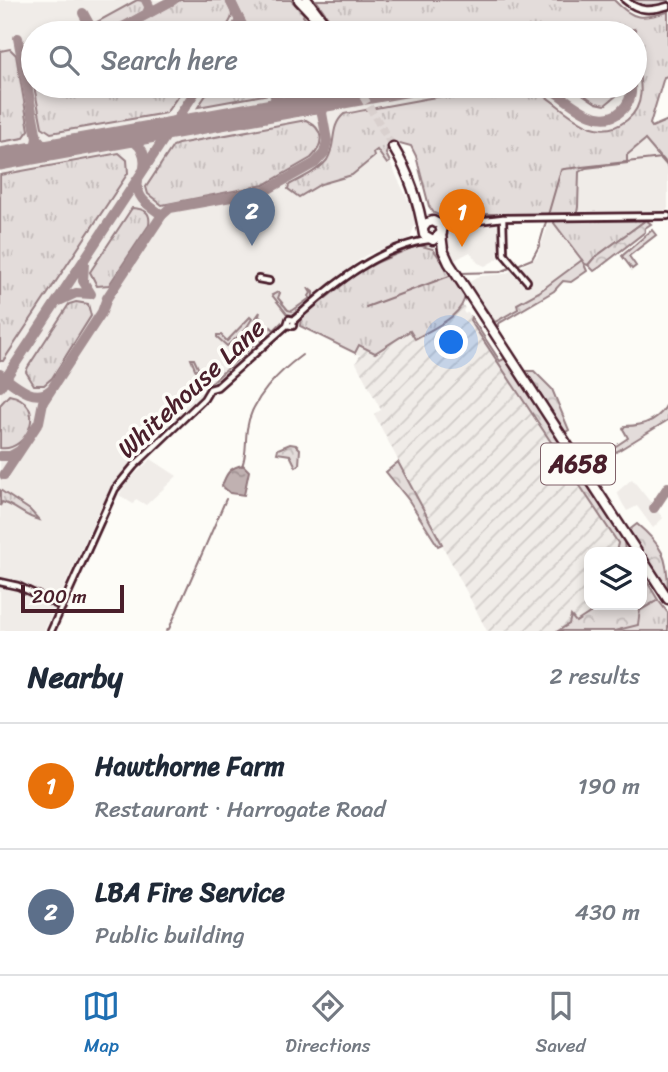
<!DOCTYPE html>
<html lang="en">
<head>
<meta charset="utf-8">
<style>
  :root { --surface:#fff; --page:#f6f6f7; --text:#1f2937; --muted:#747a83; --line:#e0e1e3; --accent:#1f6fb2 }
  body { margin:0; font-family:Sriracha,sans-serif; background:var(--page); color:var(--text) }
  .controls { position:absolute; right:21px; bottom:21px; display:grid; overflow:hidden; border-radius:14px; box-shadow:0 4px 10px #0003 }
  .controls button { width:63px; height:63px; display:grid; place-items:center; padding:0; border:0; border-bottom:2px solid var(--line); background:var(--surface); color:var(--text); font:35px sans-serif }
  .scale { position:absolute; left:21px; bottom:18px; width:103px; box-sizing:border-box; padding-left:7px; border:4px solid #4a1f2b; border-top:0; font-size:19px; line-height:24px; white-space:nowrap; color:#4a1f2b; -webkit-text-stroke:5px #fdfcf7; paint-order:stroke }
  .you { position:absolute; left:452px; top:343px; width:24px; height:24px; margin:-18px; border:5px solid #fff; border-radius:50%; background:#1a73e8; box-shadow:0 0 0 10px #1a73e833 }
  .badge { display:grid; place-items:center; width:46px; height:46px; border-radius:50%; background:var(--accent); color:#fff; font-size:23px; font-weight:700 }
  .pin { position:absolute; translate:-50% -58px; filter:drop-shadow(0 2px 4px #0008) }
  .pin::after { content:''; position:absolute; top:37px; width:24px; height:21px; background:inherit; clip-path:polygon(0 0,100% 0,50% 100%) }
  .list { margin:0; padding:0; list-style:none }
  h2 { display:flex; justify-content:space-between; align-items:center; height:91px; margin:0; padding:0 28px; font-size:30px }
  h2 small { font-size:23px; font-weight:400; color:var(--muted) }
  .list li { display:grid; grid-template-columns:46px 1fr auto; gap:21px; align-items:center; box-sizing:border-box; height:126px; padding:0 28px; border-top:2px solid var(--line) }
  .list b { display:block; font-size:26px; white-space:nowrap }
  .list p { margin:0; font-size:23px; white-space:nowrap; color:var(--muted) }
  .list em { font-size:23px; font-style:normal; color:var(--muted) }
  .icon { flex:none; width:38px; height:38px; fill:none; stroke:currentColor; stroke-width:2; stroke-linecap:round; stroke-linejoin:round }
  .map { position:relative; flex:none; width:668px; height:631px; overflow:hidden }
  .search { position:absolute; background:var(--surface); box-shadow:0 4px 10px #0003; left:21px; right:21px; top:21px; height:77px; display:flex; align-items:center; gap:18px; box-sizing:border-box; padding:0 24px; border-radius:38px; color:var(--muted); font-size:26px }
  .sheet { height:343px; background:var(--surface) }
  nav { display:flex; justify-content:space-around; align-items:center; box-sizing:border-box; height:98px; border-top:2px solid var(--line); background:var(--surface); font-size:19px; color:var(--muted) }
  nav a { display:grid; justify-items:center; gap:4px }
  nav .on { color:var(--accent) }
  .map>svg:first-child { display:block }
  .built { fill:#f0ece8 }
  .industrial { fill:url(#industrial-furrows) }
  .grass { fill:url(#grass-tufts); stroke:#967e82; stroke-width:2 }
  .forest { fill:url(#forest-crowns); stroke:#967e82; stroke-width:2 }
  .park { fill:#e3dcda; stroke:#967e82; stroke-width:2 }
  .water { fill:url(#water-ripples); stroke:#91777b; stroke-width:2 }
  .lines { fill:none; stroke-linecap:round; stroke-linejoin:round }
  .stream { stroke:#91777b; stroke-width:2 }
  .taxiway { stroke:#a48e91; stroke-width:10 }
  .runway { stroke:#a48e91; stroke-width:23 }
  .highway-tunnel { stroke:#d9d0ce; stroke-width:8; stroke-dasharray:8 4; stroke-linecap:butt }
  .minor-casing { stroke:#4a1f2b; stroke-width:10 }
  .highway-casing { stroke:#4a1f2b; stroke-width:13 }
  .minor { stroke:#fdfcf7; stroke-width:4.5 }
  .highway { stroke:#fdfcf7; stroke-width:8 }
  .labels { text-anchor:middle; stroke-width:7; stroke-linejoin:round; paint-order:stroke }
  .shield { fill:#fdfcf7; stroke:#806168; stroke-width:2 }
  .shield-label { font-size:24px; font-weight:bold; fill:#4a1f2b }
  .street-label { font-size:26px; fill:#4a1f2b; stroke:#fdfcf7 }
</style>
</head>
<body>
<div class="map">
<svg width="668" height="631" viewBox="0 0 668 631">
  <defs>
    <pattern id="industrial-furrows" width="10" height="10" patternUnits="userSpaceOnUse" patternTransform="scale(1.75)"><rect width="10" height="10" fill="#f0ece8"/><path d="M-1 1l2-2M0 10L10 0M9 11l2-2" fill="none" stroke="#cfcac7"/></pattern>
    <pattern id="grass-tufts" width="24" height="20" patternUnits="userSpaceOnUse" patternTransform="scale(1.75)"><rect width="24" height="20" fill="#e3dcda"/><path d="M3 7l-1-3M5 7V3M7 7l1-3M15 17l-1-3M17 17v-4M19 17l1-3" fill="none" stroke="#c4bcbb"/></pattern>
    <pattern id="forest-crowns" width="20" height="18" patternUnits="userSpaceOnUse" patternTransform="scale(1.75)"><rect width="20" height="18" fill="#e3dcda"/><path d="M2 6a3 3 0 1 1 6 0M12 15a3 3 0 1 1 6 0" fill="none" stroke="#c4bcbb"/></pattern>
    <pattern id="water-ripples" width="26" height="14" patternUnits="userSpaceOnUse" patternTransform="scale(1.75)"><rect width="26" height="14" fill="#c0b1b1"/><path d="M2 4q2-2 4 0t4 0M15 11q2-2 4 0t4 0" fill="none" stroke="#9e8f90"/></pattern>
  </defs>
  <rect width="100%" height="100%" fill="#fdfcf7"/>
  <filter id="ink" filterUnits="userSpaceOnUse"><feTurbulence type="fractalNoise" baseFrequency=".0143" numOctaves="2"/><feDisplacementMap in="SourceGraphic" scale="14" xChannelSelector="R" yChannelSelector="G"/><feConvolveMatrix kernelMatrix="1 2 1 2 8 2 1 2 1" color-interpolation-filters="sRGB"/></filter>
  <g filter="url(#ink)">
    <g class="built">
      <path d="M0 0H284L299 26 311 24 317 33H33V86H635V33H339L449 0H614L630 15 642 19 668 12V76L664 77 660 84 650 124 652 127 646 139 668 167V208L662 214 558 211 483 214 447 219 434 213 429 206 416 156 411 146 400 143 388 150 386 154 417 219 410 238 366 255 282 321 281 325 155 438 131 464 101 506 44 631H0Z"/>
      <path d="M496 223 499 226 501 248 498 254 499 258 485 266 478 263 470 252 455 260 450 258 445 241 454 227Z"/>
      <path d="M549 223H554L585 264 494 327 466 284 480 276 504 274 530 262 537 256Z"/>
      <path d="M151 459 177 476 146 505 136 499 133 504 119 495 127 482Z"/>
      <path d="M632 479 663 518 653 528 637 506 627 511 621 501 617 492Z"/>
    </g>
    <path class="industrial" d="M462 304 465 308 463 311 465 314 468 312 626 552H589V605H642V573L658 600 605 631H487L374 414 381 410 356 363 360 355 355 353 359 345 376 353 410 331 416 339Z"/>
    <g class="grass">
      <path d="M137 0 144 1 146 4 144 11 105 33H98L95 30V23Z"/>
      <path d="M180 0H225C236 17 233 17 222 33H120Z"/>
      <path d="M234 0H291L304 14 303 16 317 33H250Z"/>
      <path d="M316 0H614C634 21 641 19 668 12V76L664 77 650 124 652 127 668 120V167L645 140 627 155V163L586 168 579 172 578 207 577 213 574 214H483L447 219 434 213 429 206 416 156 411 146 400 143 387 150 386 154 390 162 387 164 377 150 373 153 374 157 352 175 321 184 299 197 288 189 289 185C302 178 318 171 327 160 337 144 329 127 344 114 381 107 417 100 454 94 476 90 501 82 523 86 556 91 587 151 627 120 646 105 641 82 637 61L640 60 635 29 610 33H339Z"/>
      <path d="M628 0H668V3C653 9 642 9 628 0Z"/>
      <path d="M10 49 16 55 29 130 23 138 0 142V51Z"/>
      <path d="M34 86H185L166 113 51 133 42 127Z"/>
      <path d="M212 86H265L269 94 198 107Z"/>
      <path d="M567 86H616V87L578 92Z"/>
      <path d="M617 90 616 96 605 105 596 103 584 95Z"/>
      <path d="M306 120C324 129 325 144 311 158L264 185 162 205 148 194 146 187 173 146 178 144Z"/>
      <path d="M119 153 127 160 128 173 3 361H0V175Z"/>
      <path d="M132 208C145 209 151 212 149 225L109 285 97 286 90 272Z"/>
      <path d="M555 219H591L597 221 646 220 594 258 588 265 585 264 554 223Z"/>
      <path d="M418 245 433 249 465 294C464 316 433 328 415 339L410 331 375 353 359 345 355 353 300 326 301 318 356 274 376 263Z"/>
      <path d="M308 288 313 292V299L292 315 287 314 272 295 278 292 280 293 278 298 288 310 292 311 310 298 309 296 311 293Z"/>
      <path d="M76 302 88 304 91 316 52 378 44 385H34L26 372 28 367 69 304Z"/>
      <path d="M9 395C49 402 28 453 0 448V405Z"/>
      <path d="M0 490 30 510 39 520C25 517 16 506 2 502L0 506Z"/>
      <path d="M658 600 668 613V631H606Z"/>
    </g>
    <g class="forest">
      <path d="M646 220 651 224 645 228V232L600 267 594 271 588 265 594 258Z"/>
      <path d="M652 230 656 235 629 256 636 266 632 269 622 256Z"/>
      <path d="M582 260 587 271 571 282 563 281 554 291 498 324 499 332 522 367 520 368 479 303 481 302 495 322 518 309 517 304 539 292Z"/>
      <path d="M260 312 259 316 269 329 271 327 274 330 281 323V325L214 384H208L195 369 191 359H194L199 370 211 383 263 336 264 330 258 324 255 325V319Z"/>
      <path d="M471 317 500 361 506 358 624 541 625 552H616L618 543 470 320Z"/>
      <path d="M521 371H534L552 389 569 430 564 433Z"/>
      <path d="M668 402V420L616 452 613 448 628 438 623 429 625 426C644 426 660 420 668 402Z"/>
      <path d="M290 444 296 445 300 449 299 465 296 467 290 455 277 453 278 449Z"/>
      <path d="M398 462 442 544 438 546 408 499 386 472Z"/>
      <path d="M637 524C662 545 668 557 668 590L628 531Z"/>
      <path d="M642 573 658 600 640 610 638 625 614 631H558L569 624 571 616 576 622 602 605H642Z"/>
    </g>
    <path class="park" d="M250 317 252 319 242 335 241 334 227 346 217 337V335H221L227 341Z"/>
    <path class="water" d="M243 465 249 471 244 495 230 493 222 486C226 474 230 467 243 465Z"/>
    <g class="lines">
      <g class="stream">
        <path d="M461 273 500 272 532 259 539 246 561 170 564 169 662 158 668 165"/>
        <path d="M366 307 452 275"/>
        <path d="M242 466C247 454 245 442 247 429 251 399 279 372 302 355"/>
        <path d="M166 631 169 629 226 499"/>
      </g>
      <g class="taxiway">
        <path d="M146 0 150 8 147 14"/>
        <path d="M230 0 246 33"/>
        <path d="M83 13 94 33"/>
        <path d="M112 33 173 0"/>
        <path d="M233 33 240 20"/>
        <path d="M18 38 37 138"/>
        <path d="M31 63 33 62"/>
        <path d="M270 86 276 97"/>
        <path d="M547 86C567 99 598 132 621 111 629 104 632 96 631 86"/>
        <path d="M309 103 318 106 322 113 325 103 333 99"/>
        <path d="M260 112 272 107 276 97 283 105 294 106"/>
        <path d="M153 131 174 121"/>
        <path d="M171 133 188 125"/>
        <path d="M119 137C137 139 147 150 144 168"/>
        <path d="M25 154 35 148 37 138 44 146 56 149"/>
        <path d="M138 180C135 198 148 205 162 215"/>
        <path d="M255 208 258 223"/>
        <path d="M59 301 76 293 91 294 83 281 84 263"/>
        <path d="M0 374C14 384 34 404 50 390"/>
        <path d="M0 387 199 86"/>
        <path d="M0 456H10L19 451"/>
        <path d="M4 475 39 422 43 402 102 312 107 298 162 215 170 208 265 191 315 163 324 153 327 141 322 113"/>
        <path d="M654 508 668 487"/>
      </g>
      <path class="runway" d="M0 159 405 86"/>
      <path class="highway-tunnel" d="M357 86 393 147"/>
      <defs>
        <g id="minor">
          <path d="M625 0C639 12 651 11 668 6"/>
          <path d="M503 218 504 254 527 281"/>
          <path d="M438 222 452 224 503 218 668 216"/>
          <path d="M258 279 269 281"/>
          <path d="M294 320C329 287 380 246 429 240"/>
          <path d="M0 582 18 586 62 607"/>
          <path d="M51 631 115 489 134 466 204 399 210 389 217 387 287 325 289 319 294 320 293 326 287 325"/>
        </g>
        <g id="highway">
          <path d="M299 0 314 16 326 33"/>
          <path d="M307 0 332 33"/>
          <path d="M393 147C410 175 419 203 424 235L433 240 442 233 440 225 433 221 427 223 423 228"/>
          <path d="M441 234 443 250 449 263 637 552"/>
          <path d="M642 559 668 599"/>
        </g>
      </defs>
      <use href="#minor" class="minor-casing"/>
      <use href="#highway" class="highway-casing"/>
      <use href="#minor" class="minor"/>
      <use href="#highway" class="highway"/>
    </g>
  </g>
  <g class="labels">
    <rect class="shield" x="541" y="443.5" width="74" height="41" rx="5"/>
    <g class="shield-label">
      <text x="578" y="472">A658</text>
    </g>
    <g class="street-label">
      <text transform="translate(191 388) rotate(-43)" y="9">Whitehouse Lane</text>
    </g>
  </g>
</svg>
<div class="controls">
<button><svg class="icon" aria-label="layers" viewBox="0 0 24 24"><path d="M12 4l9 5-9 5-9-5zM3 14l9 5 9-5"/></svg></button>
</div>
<div class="scale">200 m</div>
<div class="you"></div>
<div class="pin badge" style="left:462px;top:247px;background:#e8710a">1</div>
<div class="pin badge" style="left:252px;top:246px;background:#5c6f8a">2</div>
<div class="search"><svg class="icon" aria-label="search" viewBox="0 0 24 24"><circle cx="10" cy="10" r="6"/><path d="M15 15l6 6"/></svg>Search here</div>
</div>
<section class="sheet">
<h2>Nearby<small>2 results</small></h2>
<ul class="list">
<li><span class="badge" style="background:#e8710a">1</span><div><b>Hawthorne Farm</b><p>Restaurant · Harrogate Road</p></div><em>190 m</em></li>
<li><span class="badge" style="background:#5c6f8a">2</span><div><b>LBA Fire Service</b><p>Public building</p></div><em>430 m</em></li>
</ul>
</section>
<nav>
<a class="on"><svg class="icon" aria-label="map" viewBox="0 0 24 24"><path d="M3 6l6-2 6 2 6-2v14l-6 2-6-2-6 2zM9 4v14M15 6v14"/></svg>Map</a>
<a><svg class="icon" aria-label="directions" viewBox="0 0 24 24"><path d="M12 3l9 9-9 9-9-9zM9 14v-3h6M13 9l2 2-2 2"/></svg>Directions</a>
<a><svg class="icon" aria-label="saved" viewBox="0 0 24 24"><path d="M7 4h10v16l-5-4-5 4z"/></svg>Saved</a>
</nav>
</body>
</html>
